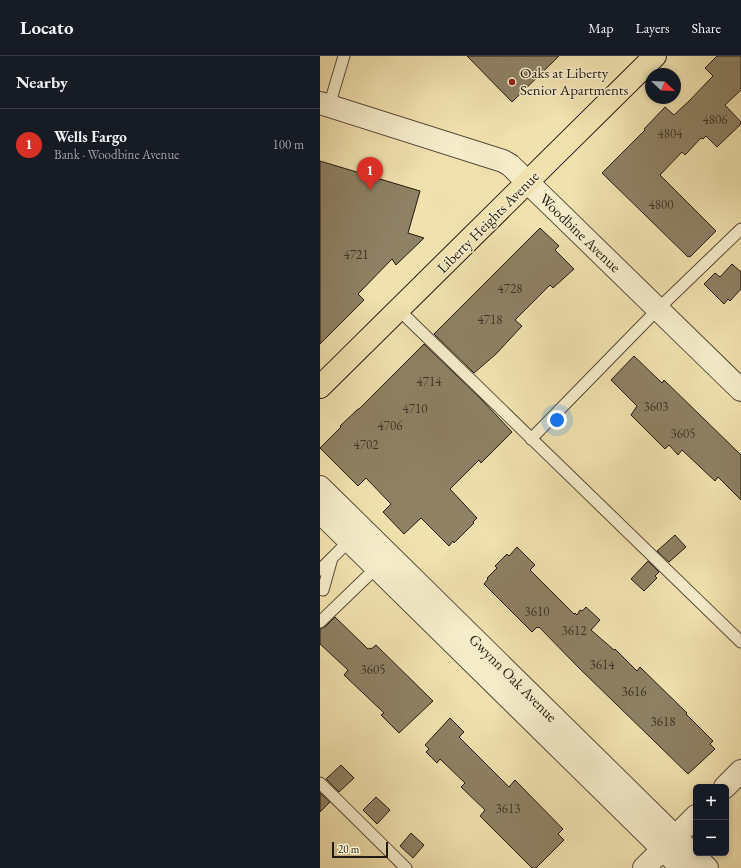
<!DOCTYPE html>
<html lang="en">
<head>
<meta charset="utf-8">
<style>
  :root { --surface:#171b24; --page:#20242c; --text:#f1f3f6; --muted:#9ea1a6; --line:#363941; --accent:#d93025 }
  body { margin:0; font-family:"EB Garamond",serif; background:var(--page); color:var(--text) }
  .controls { position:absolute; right:12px; bottom:12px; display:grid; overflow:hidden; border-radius:6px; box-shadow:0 2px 6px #0003 }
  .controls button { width:36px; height:36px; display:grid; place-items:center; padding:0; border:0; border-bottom:1px solid var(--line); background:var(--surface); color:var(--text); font:20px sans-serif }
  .compass { position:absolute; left:325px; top:12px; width:36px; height:36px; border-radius:50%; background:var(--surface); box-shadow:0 2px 6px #0003; rotate:113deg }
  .scale { position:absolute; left:12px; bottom:10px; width:56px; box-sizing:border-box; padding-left:4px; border:2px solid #241a13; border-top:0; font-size:11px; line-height:14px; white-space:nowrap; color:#241a13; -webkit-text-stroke:3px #f5ecca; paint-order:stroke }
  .you { position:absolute; left:237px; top:364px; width:14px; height:14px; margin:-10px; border:3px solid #fff; border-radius:50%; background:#1a73e8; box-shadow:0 0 0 6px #1a73e833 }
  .badge { display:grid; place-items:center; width:26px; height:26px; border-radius:50%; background:var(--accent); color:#fff; font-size:13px; font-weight:700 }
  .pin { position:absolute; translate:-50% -33px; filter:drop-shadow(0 1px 2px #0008) }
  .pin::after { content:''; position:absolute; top:21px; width:14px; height:12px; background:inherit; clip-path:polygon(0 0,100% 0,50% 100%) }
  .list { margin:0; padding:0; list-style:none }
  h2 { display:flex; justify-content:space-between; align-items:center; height:52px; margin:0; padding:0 16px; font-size:17px }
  h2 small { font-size:13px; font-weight:400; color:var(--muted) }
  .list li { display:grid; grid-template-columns:26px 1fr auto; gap:12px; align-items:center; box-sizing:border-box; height:72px; padding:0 16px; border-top:1px solid var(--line) }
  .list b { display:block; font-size:15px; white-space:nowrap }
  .list p { margin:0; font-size:13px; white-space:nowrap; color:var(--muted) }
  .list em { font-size:13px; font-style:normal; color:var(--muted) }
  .map { position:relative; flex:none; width:421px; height:812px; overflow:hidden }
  header { display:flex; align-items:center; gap:24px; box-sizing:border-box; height:56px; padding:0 20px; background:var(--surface); border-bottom:1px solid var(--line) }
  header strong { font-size:19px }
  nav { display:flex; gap:22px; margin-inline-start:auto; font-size:14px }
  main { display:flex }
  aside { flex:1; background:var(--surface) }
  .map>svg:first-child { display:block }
  .building { fill:#8e8164; stroke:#241a13 }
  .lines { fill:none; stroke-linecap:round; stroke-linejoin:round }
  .service-casing { stroke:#574c3a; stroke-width:13 }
  .minor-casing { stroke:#574c3a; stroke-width:24 }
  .tertiary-casing { stroke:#574c3a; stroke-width:24 }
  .primary-casing { stroke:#241a13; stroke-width:24 }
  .service { stroke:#f5ecca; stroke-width:11 }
  .minor { stroke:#f5ecca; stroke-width:22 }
  .tertiary { stroke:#f5ecca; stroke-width:22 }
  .primary { stroke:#f0e1ae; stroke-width:22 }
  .poi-dot { fill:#8f2418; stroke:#f5ecca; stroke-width:1.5 }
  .labels { text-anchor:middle; stroke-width:3; stroke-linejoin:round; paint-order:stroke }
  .number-label { font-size:13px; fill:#3e3427 }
  .poi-label { font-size:15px; fill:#241a13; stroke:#f5ecca; text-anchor:start }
  .street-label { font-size:15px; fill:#241a13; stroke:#f5ecca }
</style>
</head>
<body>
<header>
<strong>Locato</strong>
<nav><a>Map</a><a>Layers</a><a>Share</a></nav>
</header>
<main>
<aside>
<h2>Nearby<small></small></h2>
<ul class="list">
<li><span class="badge">1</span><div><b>Wells Fargo</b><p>Bank · Woodbine Avenue</p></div><em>100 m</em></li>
</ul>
</aside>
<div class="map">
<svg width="421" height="812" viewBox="0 0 421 812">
  <rect width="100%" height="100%" fill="#f0e1ae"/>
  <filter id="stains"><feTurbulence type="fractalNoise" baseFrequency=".005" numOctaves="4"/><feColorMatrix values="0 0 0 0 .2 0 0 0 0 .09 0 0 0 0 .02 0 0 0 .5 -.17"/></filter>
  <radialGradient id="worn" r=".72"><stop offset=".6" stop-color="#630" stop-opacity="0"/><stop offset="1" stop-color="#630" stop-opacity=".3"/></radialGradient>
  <g class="building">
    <path d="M147 0H239L192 46Z"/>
    <path d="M397 0H421V34L405 49 421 66V68L397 91 386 80 383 83 381 82 365 99 362 96 340 119 396 175 370 201V200L368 201 282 117 325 74 324 73 345 51 354 59 369 45 393 20 385 12Z"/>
    <path d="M0 105 100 135 88 177 104 182 76 209 72 203 38 238 44 244 0 288Z"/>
    <path d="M220 172 239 190 235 194 254 213 233 232 230 229 195 264 202 270 176 298 154 317 114 278Z"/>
    <path d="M412 208 421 216V233L410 245 408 243 404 248 384 228 395 217 400 221Z"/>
    <path d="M104 288 162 344 192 376 161 407 159 404 130 433 157 462 153 466 154 467 134 487 133 485 129 490 101 462 84 478 63 456 71 448 46 422 38 430 0 392 21 371 20 370 38 353H39Z"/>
    <path d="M314 300 342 327 344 324 421 399V444L398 421 395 425 362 394 358 399 349 389 345 393 311 359 317 350 291 324Z"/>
    <path d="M355 479 366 491 349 506 337 495Z"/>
    <path d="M197 491 215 509 210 514 254 558 255 557 257 559 260 554 262 555 266 551 280 564 271 574 294 594 295 593 317 615 320 611 367 657 366 658 393 685 390 688 395 693 368 718 259 612 219 571 218 572 217 571 212 576 164 528 168 523 167 522 177 512 175 510 187 498 189 500Z"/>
    <path d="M328 505 339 516 335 520 337 522 324 535 311 523Z"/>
    <path d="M15 561 48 593 50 592 51 593 56 589 113 645 79 677 61 659 64 657 24 619 28 614 0 588V573L5 571Z"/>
    <path d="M130 662 144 676 139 681 189 731 195 724 243 773 238 778 244 784 216 812H212L160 760 165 754 141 731 145 727 120 703 117 707 106 696 109 693 105 689Z"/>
    <path d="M21 709 34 722 19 736 6 723Z"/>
    <path d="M0 737 10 746 0 756Z"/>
    <path d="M56 741 70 754 57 768 43 754Z"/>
    <path d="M91 777 104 789 93 802 80 790Z"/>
  </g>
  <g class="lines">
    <defs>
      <g id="service">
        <path d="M9 50 24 0"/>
        <path d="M79 254 421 586"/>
        <path d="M211 383 338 253 421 173"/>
        <path d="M0 514 29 485"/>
        <path d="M3 534 12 502"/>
        <path d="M0 566 56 512"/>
        <path d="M0 727 86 812"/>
      </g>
      <g id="minor">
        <path d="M0 47 183 105 190 109 421 334"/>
        <path d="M405 731 421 715"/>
        <path d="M324 812 376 760"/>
      </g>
      <g id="tertiary">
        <path d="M0 431 387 812"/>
        <path d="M0 456 362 812"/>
      </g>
      <path id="primary" d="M0 331 335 0"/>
    </defs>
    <use href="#service" class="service-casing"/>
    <use href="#minor" class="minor-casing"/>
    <use href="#tertiary" class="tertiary-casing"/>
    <use href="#primary" class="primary-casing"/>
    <use href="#service" class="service"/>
    <use href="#minor" class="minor"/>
    <use href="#tertiary" class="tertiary"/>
    <use href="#primary" class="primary"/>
  </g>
  <circle class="poi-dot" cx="192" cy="26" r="4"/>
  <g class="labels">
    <g class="number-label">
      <text x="395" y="68">4806</text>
      <text x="350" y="82">4804</text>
      <text x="341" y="153">4800</text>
      <text x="36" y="203">4721</text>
      <text x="190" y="237">4728</text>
      <text x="170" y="268">4718</text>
      <text x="109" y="330">4714</text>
      <text x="336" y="355">3603</text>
      <text x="95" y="357">4710</text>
      <text x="70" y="374">4706</text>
      <text x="363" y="382">3605</text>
      <text x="46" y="393">4702</text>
      <text x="217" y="560">3610</text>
      <text x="254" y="579">3612</text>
      <text x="282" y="613">3614</text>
      <text x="53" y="618">3605</text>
      <text x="314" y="640">3616</text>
      <text x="343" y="670">3618</text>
      <text x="188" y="757">3613</text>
    </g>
    <g class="poi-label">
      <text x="200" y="22">Oaks at Liberty<tspan x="200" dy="17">Senior Apartments</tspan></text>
    </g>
    <g class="street-label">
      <text transform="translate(168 166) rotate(-45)" y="5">Liberty Heights Avenue</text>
      <text transform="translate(260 177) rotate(44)" y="5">Woodbine Avenue</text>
      <text transform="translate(193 622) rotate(45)" y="5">Gwynn Oak Avenue</text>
    </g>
  </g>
  <rect width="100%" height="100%" filter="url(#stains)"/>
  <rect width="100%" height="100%" fill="url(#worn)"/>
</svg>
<div class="controls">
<button>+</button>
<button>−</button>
</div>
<svg class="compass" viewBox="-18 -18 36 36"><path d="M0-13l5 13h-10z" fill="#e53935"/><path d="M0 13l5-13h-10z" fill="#9ea1a6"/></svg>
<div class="scale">20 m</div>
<div class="you"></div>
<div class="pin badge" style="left:50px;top:134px">1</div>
</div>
</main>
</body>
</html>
